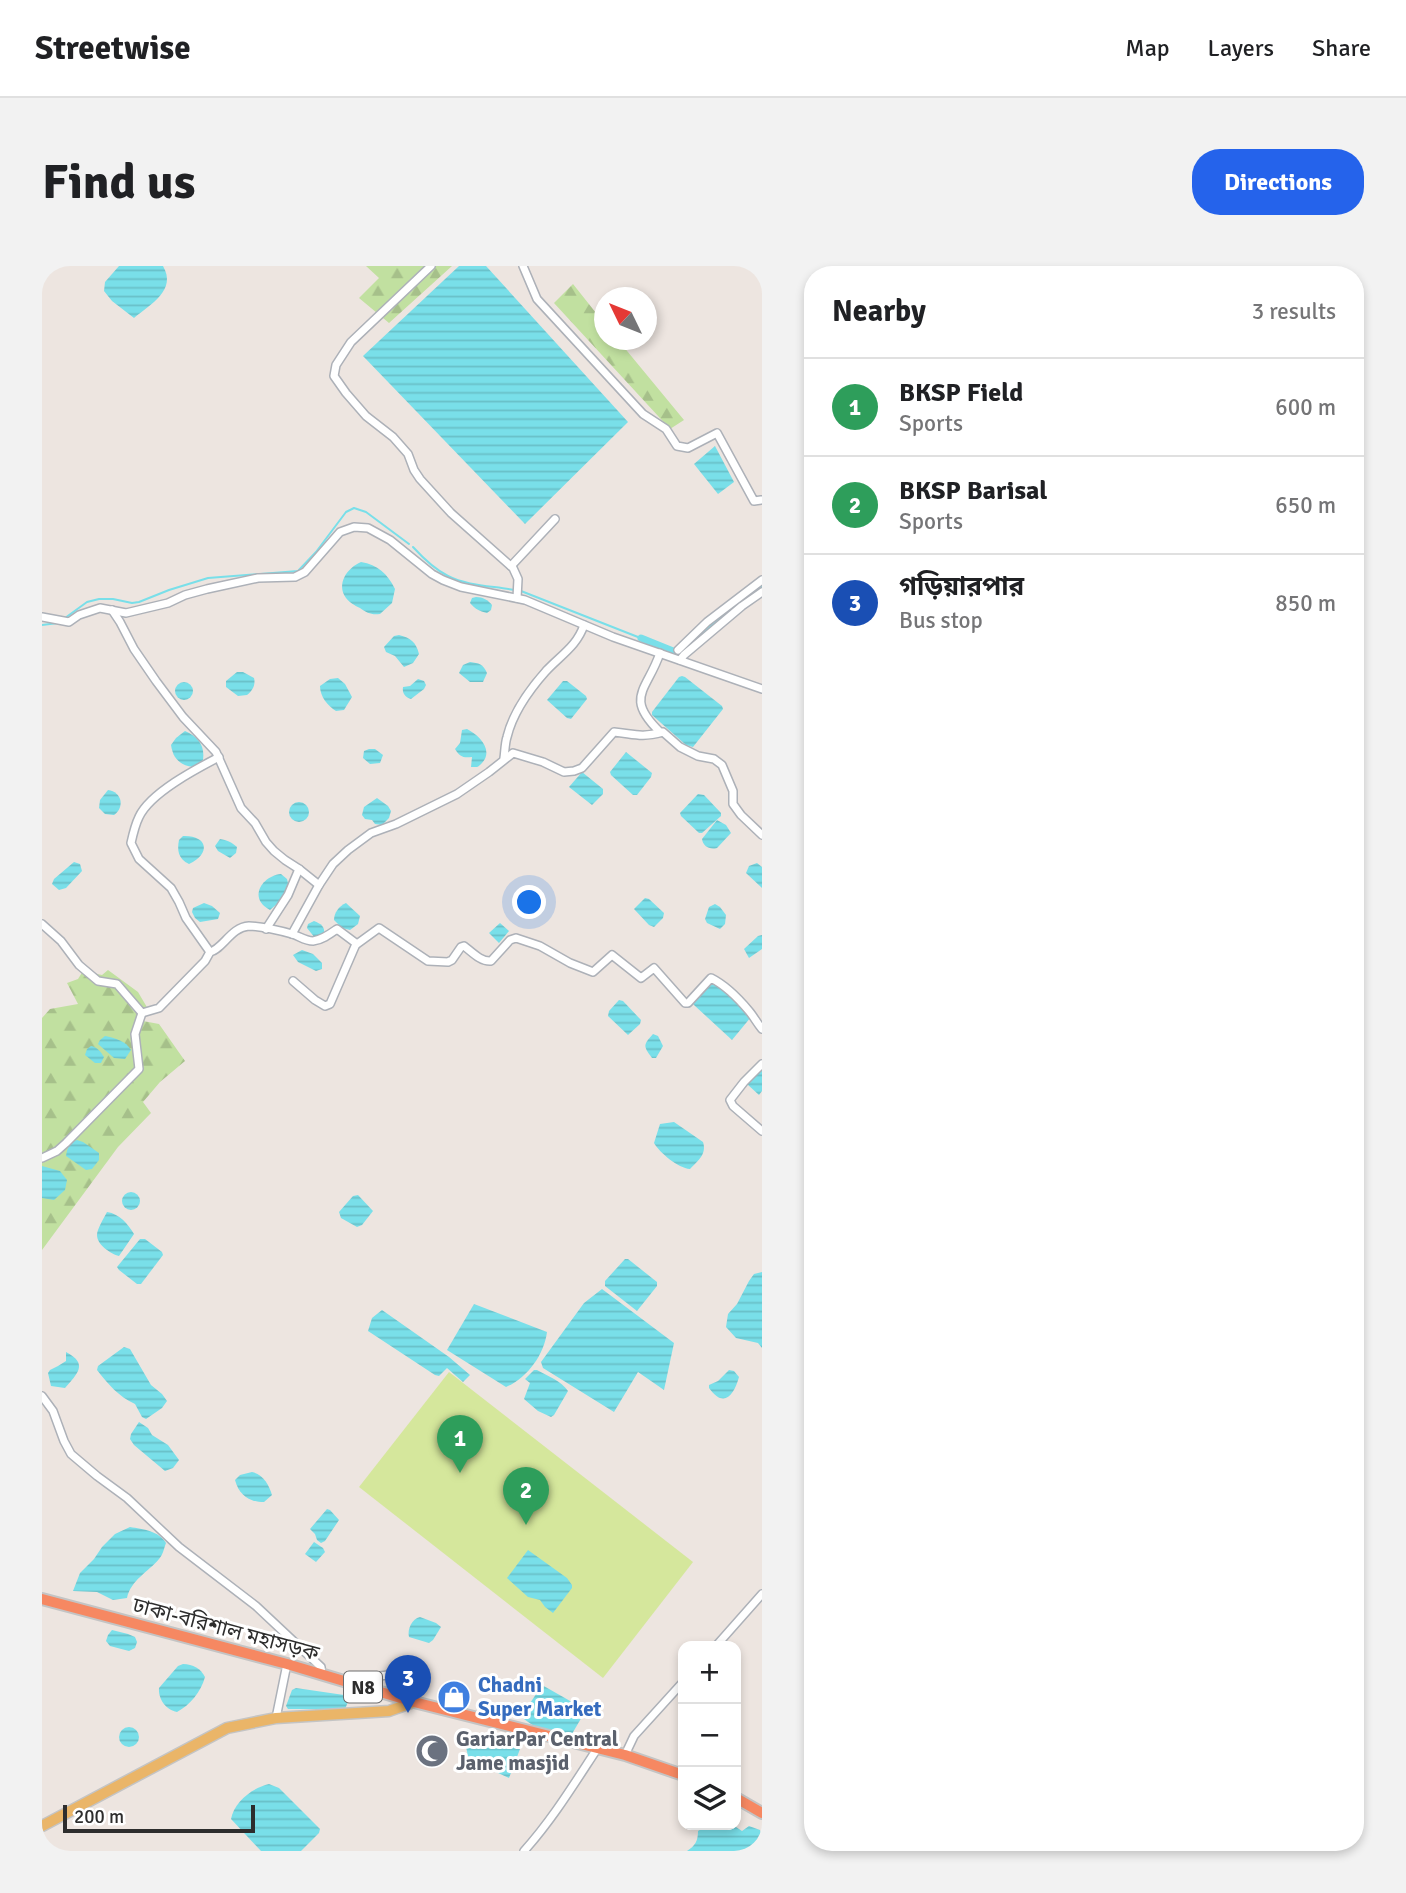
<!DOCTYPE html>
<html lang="en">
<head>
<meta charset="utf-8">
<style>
  :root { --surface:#fff; --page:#f2f2f2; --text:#202124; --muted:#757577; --line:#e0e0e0; --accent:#2563eb }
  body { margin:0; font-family:Signika,"Noto Sans Bengali",sans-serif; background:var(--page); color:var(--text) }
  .controls { position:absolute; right:21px; bottom:21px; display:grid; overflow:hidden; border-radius:14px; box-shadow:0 4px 10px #0003 }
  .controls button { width:63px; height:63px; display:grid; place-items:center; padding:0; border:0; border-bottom:2px solid var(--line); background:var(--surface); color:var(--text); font:35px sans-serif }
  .compass { position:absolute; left:552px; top:21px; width:63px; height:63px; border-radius:50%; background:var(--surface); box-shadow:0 4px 10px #0003; rotate:313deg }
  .scale { position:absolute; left:21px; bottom:18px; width:192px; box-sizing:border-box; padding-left:7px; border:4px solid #2d2d2d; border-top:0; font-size:19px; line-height:24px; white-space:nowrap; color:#2d2d2d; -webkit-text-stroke:5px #fff; paint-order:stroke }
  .you { position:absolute; left:488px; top:637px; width:24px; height:24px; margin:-18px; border:5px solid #fff; border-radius:50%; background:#1a73e8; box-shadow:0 0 0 10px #1a73e833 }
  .badge { display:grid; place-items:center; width:46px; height:46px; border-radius:50%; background:var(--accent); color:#fff; font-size:23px; font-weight:700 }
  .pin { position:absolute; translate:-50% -58px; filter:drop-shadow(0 2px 4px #0008) }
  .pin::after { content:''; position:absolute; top:37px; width:24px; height:21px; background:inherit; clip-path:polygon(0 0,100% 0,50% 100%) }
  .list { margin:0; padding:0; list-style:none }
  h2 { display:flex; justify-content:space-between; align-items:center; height:91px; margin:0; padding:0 28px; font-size:30px }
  h2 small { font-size:23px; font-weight:400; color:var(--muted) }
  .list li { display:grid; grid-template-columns:46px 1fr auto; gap:21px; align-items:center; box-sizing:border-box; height:98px; padding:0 28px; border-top:2px solid var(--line) }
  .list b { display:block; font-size:26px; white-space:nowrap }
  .list p { margin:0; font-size:23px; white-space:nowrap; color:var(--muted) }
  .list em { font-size:23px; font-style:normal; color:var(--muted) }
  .icon { flex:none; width:38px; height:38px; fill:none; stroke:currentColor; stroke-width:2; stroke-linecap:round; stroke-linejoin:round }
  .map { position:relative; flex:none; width:720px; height:1585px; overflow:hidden; border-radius:28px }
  header { display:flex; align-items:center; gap:42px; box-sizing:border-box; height:98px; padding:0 35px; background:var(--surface); border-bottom:2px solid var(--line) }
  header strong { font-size:33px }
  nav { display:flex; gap:38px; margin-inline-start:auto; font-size:24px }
  .intro { display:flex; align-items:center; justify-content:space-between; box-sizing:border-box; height:168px; padding:0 42px }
  h1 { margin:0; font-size:49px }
  .button { padding:18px 32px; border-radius:28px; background:var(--accent); color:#fff; font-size:24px; font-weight:700 }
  main { display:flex; gap:42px; padding:0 42px }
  aside { flex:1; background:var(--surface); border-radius:28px; box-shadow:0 4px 10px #0003 }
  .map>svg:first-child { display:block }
  .forest { fill:url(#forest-firs) }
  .pitch { fill:#d5e79c }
  .water { fill:url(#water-rules) }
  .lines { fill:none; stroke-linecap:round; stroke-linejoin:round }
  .stream { stroke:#79dfe9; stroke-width:2 }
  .canal { stroke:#79dfe9; stroke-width:7 }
  .minor-casing { stroke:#adb1b8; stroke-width:10 }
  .major-casing { stroke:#c4c4c4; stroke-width:13 }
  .highway-casing { stroke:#c4c4c4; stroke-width:14 }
  .minor { stroke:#fff; stroke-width:7 }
  .major { stroke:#eab568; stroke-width:10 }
  .highway { stroke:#f68862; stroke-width:10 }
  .labels { text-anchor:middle; stroke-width:6; stroke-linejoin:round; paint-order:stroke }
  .shield { fill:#fff; stroke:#6c6c6c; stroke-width:2 }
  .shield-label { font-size:19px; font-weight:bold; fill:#2d2d2d }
  .street-label { font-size:21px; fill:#2d2d2d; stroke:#fff }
  .shop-label { font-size:21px; font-weight:bold; fill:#366cbe; stroke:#fff; text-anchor:start }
  .worship-label { font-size:21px; font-weight:bold; fill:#5b616d; stroke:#fff; text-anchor:start }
</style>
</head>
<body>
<header>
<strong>Streetwise</strong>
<nav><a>Map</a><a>Layers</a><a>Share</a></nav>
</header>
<div class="intro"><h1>Find us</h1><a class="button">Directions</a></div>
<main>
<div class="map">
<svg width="720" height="1585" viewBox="0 0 720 1585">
  <defs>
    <pattern id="forest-firs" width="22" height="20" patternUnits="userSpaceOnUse" patternTransform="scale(1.75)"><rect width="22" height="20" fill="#c1e0a0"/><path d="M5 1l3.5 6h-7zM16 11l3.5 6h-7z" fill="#a6c08a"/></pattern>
    <pattern id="water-rules" width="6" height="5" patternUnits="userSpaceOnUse" patternTransform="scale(1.75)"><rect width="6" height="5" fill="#79dfe9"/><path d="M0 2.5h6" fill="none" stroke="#69c0c8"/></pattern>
  </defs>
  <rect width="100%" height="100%" fill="#ede5e0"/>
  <g class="forest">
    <path d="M324 0H410L347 57 317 32 337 12Z"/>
    <path d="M531 18 562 57V74H576L642 154 628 163 512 37Z"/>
    <path d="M66 704 96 726 106 743 101 755 117 758 143 795 118 816 101 836 109 847 76 881 0 984V752L8 743 36 738 25 717 36 713 41 705 60 709Z"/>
  </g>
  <path class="pitch" d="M407 1106 651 1296 561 1412 317 1221Z"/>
  <g class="water">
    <path d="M77 0H121C135 24 109 38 92 52L70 35 62 25 63 16Z"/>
    <path d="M417 0H444L586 156 483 258 321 90Z"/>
    <path d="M673 180 692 216 676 228 652 198Z"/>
    <path d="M319 296C336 299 345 307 353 323L350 337 338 348C329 349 325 347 318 342 312 339 308 337 304 332 294 318 305 302 319 296Z"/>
    <path d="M434 331C441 331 446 334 450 339L449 344 445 347C437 345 433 343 428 337L430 332Z"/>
    <path d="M357 369C369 372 374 376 377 388L371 397 362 401 353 390 344 386 342 381 352 370Z"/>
    <path d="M428 396C437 397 441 398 445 407L441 416H428L417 407 421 399Z"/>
    <path d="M195 406H201L212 412C214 419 210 425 205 429L196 430 184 421V415Z"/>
    <path d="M640 410 643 411 680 440 681 443 651 481 644 479 610 449V446L637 411Z"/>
    <path d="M296 412 303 418 310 431 302 444 294 445C286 440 278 431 278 420L288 413Z"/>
    <path d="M376 413 382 415 384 419 382 423 369 433C363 431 360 427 361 421L368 420Z"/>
    <path d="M521 415H525L544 430 545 433 529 453 525 452 505 434Z"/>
    <circle cx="142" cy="425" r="9"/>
    <path d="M425 463C437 469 452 484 440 497 435 502 436 501 429 501L430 491C421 492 418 491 413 483L418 477 420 464Z"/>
    <path d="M143 465C156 471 163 479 161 494L151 501C137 499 131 492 129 479L134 472Z"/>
    <path d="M327 483H333L341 489 338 497 328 498 321 492 322 485Z"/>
    <path d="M584 486 610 507 609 511 595 529H591L569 509 568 506Z"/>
    <path d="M540 506 561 523V528L550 539 527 521Z"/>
    <path d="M66 524C80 526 83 541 72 549L63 548 57 542 58 534Z"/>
    <path d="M656 528 662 529 679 547V550L660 567H657L639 550 638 547Z"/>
    <path d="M335 532 346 540 349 545 347 552 340 559 333 558 330 554 323 553 320 549 322 541Z"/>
    <circle cx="257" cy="546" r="10"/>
    <path d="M675 554 684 559 689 567 675 582C667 584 661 580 660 573Z"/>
    <path d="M141 570C165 569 170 587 147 598 136 593 135 584 137 574Z"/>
    <path d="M178 573C185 574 189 576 195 581L194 587 188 592 176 585 173 580Z"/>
    <path d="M32 596 38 598 40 605 24 622 17 624 10 618 12 613Z"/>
    <path d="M715 597 720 601V622L704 607 707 600Z"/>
    <path d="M239 608 245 613 247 621 236 637 228 644C206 633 219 610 239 608Z"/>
    <path d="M603 632 607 633 622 647 621 652 612 661 607 659 592 643Z"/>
    <path d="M162 637 170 640 178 647 176 653 158 656 153 652 150 646 151 642Z"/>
    <path d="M304 637 318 650 316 658 308 664 300 662 292 654C292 647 297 640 304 637Z"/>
    <path d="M673 638 678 641 684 649 683 658 678 663 665 657 663 653 667 641Z"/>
    <path d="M272 655C279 658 283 660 282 668L273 672 265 662 266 658Z"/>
    <path d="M458 657 467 665 457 677 447 667Z"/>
    <path d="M720 669V683L707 692 702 683 716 670Z"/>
    <path d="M260 684 271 688 280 697V703L274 705 256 696 251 689Z"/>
    <path d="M671 715 709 751 690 774 652 739 650 736Z"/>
    <path d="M577 734 581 735 599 754 598 758 586 769 566 750 567 745Z"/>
    <path d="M611 768 616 770 621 780 614 792H610C601 780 601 779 611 768Z"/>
    <path d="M63 770C73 772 84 775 89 784L83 793 72 792 56 778 58 774Z"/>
    <path d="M49 780C55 781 59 786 62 791L59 797H53L43 789 45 783Z"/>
    <path d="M720 801V825L717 829 705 818Z"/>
    <path d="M632 856 661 876C665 888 656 895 648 903 636 902 618 887 612 877L618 858Z"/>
    <path d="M35 874 41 876 57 887V894L50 903 44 904 24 890C25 883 27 876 35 874Z"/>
    <path d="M0 900 18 905 25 914 23 924 12 934 0 932Z"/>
    <circle cx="89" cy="935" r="9"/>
    <path d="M316 929 331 945 320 959 315 961 299 952 297 946 311 930Z"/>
    <path d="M65 946C78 948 86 958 92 968L77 990C69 988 55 979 55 969 55 963 62 952 65 946Z"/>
    <path d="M98 973H103L120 986 121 989 99 1018H95L77 1004 75 1001Z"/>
    <path d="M583 993H586L615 1016V1020L595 1045 563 1020V1015Z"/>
    <path d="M720 1006V1082L716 1077 694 1072 684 1061 686 1048 695 1038 707 1015 712 1008Z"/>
    <path d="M560 1023 632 1077 622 1124 596 1106 572 1146 501 1102 499 1096 542 1037Z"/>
    <path d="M432 1038 505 1066C502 1089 485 1112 464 1121L405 1084Z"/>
    <path d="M340 1044 407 1091 428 1109 421 1116 405 1102 397 1110 393 1109 326 1065 330 1052Z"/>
    <path d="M82 1081 88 1083 109 1119 120 1128 125 1135 120 1142 104 1153 100 1151 93 1138C77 1131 66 1118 55 1104L56 1100Z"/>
    <path d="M24 1086C47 1098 35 1108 23 1122L9 1120 6 1107 8 1104 16 1100 24 1095Z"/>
    <path d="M492 1104H495C506 1110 519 1115 526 1125L512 1149 509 1151 496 1145 482 1133 488 1117 483 1113Z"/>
    <path d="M687 1104 692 1105 697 1111C692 1129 682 1143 667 1122V1119L676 1115Z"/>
    <path d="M97 1156 106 1162 110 1169 126 1179 137 1194 131 1202 123 1205 92 1179 88 1173 89 1168Z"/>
    <path d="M210 1206C221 1208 227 1219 230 1229L222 1236C207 1236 197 1229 193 1214L198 1209Z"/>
    <path d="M285 1243 288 1244 297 1254 283 1275 279 1277 275 1274 273 1268 268 1263Z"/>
    <path d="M88 1261C101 1263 117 1265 124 1277 122 1282 121 1289 117 1293 106 1306 89 1314 85 1332L71 1334 55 1326 31 1325 38 1307 52 1293 60 1281 73 1268Z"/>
    <path d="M272 1276 281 1282 283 1286 274 1296 263 1288Z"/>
    <path d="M486 1284 525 1312 530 1319V1322L511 1347 503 1341 498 1334 486 1331 465 1312Z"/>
    <path d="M378 1351 394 1357 399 1361 391 1374 387 1377 367 1371C365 1363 370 1353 378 1351Z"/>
    <path d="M70 1364 86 1368 93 1371 95 1376 93 1382 87 1385 68 1380 64 1375 66 1369Z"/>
    <path d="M141 1398C151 1398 159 1403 163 1411 159 1426 148 1439 135 1446 124 1444 116 1433 117 1422L136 1400Z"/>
    <path d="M500 1419 544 1444 527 1473 509 1472 479 1451Z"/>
    <path d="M254 1422 302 1429 305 1431 306 1436 303 1443H246L244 1440 250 1424Z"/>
    <circle cx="87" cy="1471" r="10"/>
    <path d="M439 1471 449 1472 478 1483 467 1512 430 1495 426 1490 424 1481 429 1476Z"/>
    <path d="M227 1518 237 1522 278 1563 277 1567 259 1585H219L189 1553C192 1536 210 1522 227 1518Z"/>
    <path d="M666 1559H691L700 1565 707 1560 718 1564 720 1570 717 1574 720 1578V1585H645C653 1580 656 1575 656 1565Z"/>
  </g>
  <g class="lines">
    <g class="stream">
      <path d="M371 281C381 292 392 303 406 310 425 320 451 320 472 324"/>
      <path d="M479 325 601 373"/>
      <path d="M23 352 45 336 57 333H71L90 337 97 336 127 324 166 312 256 305 274 286 304 246 312 242 324 246 367 278"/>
      <path d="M0 359 16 357"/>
    </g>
    <g class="canal">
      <path d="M655 370 720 319"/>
      <path d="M599 372 636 387 640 383"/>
    </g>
    <defs>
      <g id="minor">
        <path d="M389 0 309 76 294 99 292 110 304 127 324 150 351 171 366 188 372 204 378 213 409 247 471 302 476 313 475 332"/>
        <path d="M481 0 495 33 601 148 624 163 635 180 646 182 675 167 712 235 719 234"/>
        <path d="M469 300 513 253"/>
        <path d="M70 344 78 356 92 383 114 415 141 451 174 486 199 542 213 557 224 576 232 585 243 594 257 603 277 619"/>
        <path d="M0 351 27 356 37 349 58 342 84 347 126 337 143 329 165 323 216 312 253 311 263 306 298 266 312 261 326 262 348 274 390 308 401 314 419 321 483 334 571 371 720 423"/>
        <path d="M636 384 665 356 720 314"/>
        <path d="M618 387C605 425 582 431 618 466"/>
        <path d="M638 394 642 389 700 340 720 326"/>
        <path d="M462 492C463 485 463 477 465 471 471 446 488 423 504 405 519 389 535 380 542 359"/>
        <path d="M0 658 19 675 37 699 56 715 75 718 100 747 117 742 163 695 168 686C181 683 189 661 207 660 218 660 240 665 250 668 257 670 263 675 271 675 280 674 288 668 295 663L315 678 337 662 386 695 406 696 410 694 419 681 422 680C430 686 439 696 449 695L468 674 474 672 498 680 528 697 551 706 570 689 599 712 612 702 643 737H646L669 712C683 719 697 733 707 745 712 751 715 757 720 763"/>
        <path d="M224 663 246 629 257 603"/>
        <path d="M250 668 277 619 291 598 306 584 329 567 354 558 415 528 447 506 471 487 501 496 522 506 532 505 540 502 572 466C593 468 598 472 621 466L638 481 656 490 672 493 680 499 691 525V538L699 549 720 569"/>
        <path d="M168 686 144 652 137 636 129 622 97 593 89 577C91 568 93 559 97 551 108 527 154 503 177 491"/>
        <path d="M251 715 273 734 283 740 288 738 314 678"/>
        <path d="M720 798 702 816 688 834 691 840 720 865"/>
        <path d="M0 892 15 885 24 877 97 803 93 768 100 747"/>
        <path d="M0 1130 11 1145 22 1175 29 1188 55 1210 85 1232 137 1281 214 1340 279 1401 280 1409"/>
        <path d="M674 1380 720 1328"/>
        <path d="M315 1419 329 1411 346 1409"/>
        <path d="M234 1452 245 1398"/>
        <path d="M583 1489 592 1470 641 1416"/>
        <path d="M482 1585C510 1554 532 1518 555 1483"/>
      </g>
      <path id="major" d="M0 1560 185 1462 234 1452 347 1445 372 1436"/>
      <g id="highway">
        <path d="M0 1333 245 1398 372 1436 583 1489 641 1509"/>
        <path d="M694 1532 720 1547"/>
      </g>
    </defs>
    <use href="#minor" class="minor-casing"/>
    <use href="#major" class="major-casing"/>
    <use href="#highway" class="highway-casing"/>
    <use href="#minor" class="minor"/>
    <use href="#major" class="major"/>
    <use href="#highway" class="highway"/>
  </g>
  <defs>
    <symbol id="shop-disc" viewBox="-11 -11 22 22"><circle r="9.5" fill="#3f7fe0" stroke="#fff"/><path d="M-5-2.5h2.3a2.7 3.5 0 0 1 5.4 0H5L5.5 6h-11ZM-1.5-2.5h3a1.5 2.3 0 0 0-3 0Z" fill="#fff"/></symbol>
    <symbol id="mosque-disc" viewBox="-11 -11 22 22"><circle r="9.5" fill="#6b7280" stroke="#fff"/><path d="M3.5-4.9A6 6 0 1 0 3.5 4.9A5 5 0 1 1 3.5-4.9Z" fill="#fff"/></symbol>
  </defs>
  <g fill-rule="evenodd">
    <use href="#shop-disc" x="393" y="1412" width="38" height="38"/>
    <use href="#mosque-disc" x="371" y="1466" width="38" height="38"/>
  </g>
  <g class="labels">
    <rect class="shield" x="302" y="1405.5" width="38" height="31" rx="5"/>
    <g class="shield-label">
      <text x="321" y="1428">N8</text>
    </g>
    <g class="street-label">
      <text transform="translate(184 1363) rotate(15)" y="7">ঢাকা-বরিশাল মহাসড়ক</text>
    </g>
    <g class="shop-label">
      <text x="436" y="1426">Chadni<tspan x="436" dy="24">Super Market</tspan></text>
    </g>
    <g class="worship-label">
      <text x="414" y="1480">GariarPar Central<tspan x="414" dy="24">Jame masjid</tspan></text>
    </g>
  </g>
</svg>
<div class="controls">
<button>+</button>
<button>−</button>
<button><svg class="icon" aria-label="layers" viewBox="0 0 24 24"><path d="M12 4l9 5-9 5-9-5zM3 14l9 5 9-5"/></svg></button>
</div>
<svg class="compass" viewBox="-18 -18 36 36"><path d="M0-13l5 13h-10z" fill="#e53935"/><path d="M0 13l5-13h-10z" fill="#757577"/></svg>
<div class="scale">200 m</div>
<div class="you"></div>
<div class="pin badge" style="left:418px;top:1207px;background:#2e9e5b">1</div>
<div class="pin badge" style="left:484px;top:1259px;background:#2e9e5b">2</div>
<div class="pin badge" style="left:366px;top:1447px;background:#1a4fb4">3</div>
</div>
<aside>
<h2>Nearby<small>3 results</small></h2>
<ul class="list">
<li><span class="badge" style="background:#2e9e5b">1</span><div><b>BKSP Field</b><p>Sports</p></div><em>600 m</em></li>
<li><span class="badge" style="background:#2e9e5b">2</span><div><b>BKSP Barisal</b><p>Sports</p></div><em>650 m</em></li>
<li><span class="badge" style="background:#1a4fb4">3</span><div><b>গড়িয়ারপার</b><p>Bus stop</p></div><em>850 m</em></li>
</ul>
</aside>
</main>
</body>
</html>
